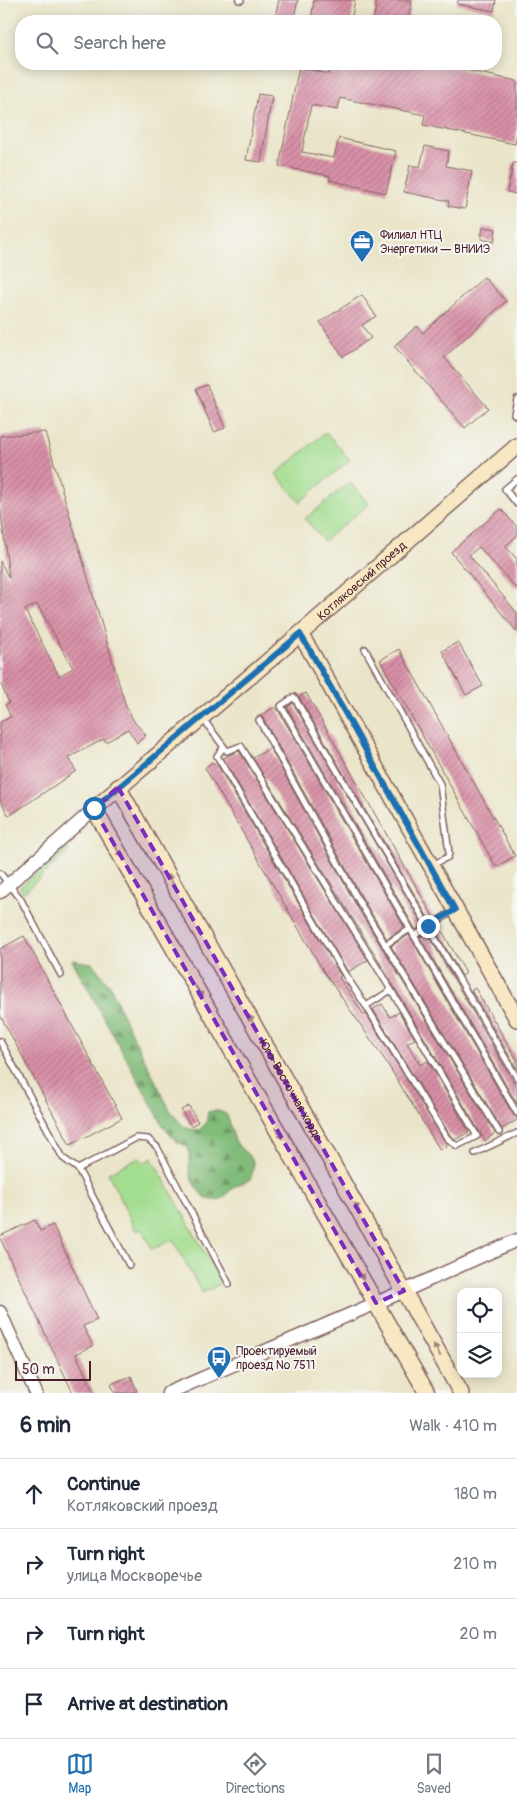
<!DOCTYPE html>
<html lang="en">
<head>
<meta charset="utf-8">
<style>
  :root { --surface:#fff; --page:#f2f2f3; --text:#1f2937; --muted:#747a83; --line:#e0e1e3; --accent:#1f6fb2 }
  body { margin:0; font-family:Pangolin,sans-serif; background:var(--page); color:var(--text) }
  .controls { position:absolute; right:15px; bottom:15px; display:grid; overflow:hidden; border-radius:10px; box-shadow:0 2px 12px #0003 }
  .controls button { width:45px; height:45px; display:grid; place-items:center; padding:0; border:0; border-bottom:1px solid var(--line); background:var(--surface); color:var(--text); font:25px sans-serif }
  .scale { position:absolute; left:15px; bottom:12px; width:76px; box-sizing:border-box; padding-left:5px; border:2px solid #4a1f2b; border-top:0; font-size:14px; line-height:18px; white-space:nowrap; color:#4a1f2b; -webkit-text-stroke:4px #f6f6f2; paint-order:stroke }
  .stop { position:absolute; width:15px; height:15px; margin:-11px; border:4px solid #1f6fb2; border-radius:50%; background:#fff }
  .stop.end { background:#1f6fb2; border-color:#fff; box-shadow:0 1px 5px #0008 }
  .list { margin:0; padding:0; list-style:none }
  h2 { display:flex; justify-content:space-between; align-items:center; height:65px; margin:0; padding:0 20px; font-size:21px }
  h2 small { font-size:16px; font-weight:400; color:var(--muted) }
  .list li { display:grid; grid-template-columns:32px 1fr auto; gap:15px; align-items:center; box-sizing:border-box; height:70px; padding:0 20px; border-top:1px solid var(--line) }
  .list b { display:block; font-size:19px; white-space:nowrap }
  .list p { margin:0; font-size:16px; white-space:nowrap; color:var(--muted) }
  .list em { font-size:16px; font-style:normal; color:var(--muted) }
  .icon { flex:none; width:28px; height:28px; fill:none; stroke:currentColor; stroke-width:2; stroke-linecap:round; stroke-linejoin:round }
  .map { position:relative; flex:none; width:517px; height:1393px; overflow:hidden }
  .search { position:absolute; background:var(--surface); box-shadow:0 2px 12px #0003; left:15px; right:15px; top:15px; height:55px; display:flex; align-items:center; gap:12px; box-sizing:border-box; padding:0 18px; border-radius:20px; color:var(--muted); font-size:19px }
  .sheet { height:345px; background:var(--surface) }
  nav { display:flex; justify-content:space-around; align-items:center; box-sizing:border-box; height:70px; border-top:1px solid var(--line); background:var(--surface); font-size:14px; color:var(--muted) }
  nav a { display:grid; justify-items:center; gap:2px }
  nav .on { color:var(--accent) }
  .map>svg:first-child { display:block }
  .green { fill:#a3dd8f; stroke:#767e5d }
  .forest { fill:url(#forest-firs); stroke:#666e52 }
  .building { fill:url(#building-hatch); fill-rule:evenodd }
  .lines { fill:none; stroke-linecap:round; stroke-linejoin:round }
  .service-casing { stroke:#826462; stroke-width:8 }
  .tertiary-casing { stroke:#826462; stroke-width:15 }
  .secondary-casing { stroke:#826462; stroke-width:18 }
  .service { stroke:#fff; stroke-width:5 }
  .tertiary { stroke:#fff; stroke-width:12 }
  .secondary { stroke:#f7e8c3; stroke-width:15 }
  .oneway { fill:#a08477 }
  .route { stroke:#1f6fb2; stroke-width:6 }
  .marked { fill:#7b2cbf; fill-opacity:0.2; stroke:#7b2cbf; stroke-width:4; stroke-dasharray:10 6; stroke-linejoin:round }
  .labels { text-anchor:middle; stroke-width:4; stroke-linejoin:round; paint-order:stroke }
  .poi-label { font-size:12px; fill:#4a1f2b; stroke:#f6f6f2; text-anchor:start }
  .street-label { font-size:12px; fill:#4a1f2b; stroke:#f6f6f2 }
</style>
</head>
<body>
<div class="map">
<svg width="517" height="1393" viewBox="0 0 517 1393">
  <defs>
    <pattern id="forest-firs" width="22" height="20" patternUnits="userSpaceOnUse" patternTransform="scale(1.25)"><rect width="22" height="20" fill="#82bc7a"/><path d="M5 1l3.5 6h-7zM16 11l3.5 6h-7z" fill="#6c9864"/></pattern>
    <pattern id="building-hatch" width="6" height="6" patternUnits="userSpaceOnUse" patternTransform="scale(1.25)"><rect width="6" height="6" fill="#d991a8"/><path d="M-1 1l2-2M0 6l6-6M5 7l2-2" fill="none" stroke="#b27689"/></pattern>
  </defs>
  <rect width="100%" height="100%" fill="#f6f6f2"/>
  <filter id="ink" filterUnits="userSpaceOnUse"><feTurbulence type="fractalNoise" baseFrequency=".02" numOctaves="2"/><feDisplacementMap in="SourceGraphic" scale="10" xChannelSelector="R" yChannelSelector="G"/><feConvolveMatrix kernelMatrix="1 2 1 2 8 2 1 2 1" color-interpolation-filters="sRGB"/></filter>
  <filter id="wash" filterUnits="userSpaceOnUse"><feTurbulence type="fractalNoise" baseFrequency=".0096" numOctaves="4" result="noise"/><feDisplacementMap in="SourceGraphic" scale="20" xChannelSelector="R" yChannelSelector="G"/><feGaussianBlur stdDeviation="1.12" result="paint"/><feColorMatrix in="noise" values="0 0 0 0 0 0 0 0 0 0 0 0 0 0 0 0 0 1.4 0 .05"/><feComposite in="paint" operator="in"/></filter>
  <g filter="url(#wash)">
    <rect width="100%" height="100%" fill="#eae5c9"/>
    <g class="green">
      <path d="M326 432 350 460 300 502 276 474Z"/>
      <path d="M350 482 369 504 324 541 305 519Z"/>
      <path d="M67 847 69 851 23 893 20 887Z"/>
      <path d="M139 1157 143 1163 152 1158 222 1283 202 1293 173 1240 152 1249 142 1229 136 1231 108 1173Z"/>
    </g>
    <path class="forest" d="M72 960 92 963 111 987 122 1014 170 1110 182 1125 190 1129 199 1130 206 1123 208 1112 218 1110 227 1115C230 1123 232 1134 236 1142 246 1158 260 1154 250 1180 245 1182 237 1184 233 1188 228 1192 225 1199 218 1200 205 1203 194 1187 191 1176 187 1167 192 1158 187 1146L177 1142 164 1127Z"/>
    <g id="blocks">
      <g class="building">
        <path d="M279 0H298L293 21H274Z"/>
        <path d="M314 0H355L351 21H311Z"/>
        <path d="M377 0H412L408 21H373Z"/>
        <path d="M458 0H496L494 11 457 4Z"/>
        <path d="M331 64H437L517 81V133L515 144 423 125 425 115 340 98 338 110 311 105 302 152 334 158 339 138 396 151 386 193 329 180 330 176 279 166 299 67 329 74Z"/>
        <path d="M258 94 272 96 261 162 246 160Z"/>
        <path d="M425 146 449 151 446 166 472 171 465 209 448 206 449 201 404 192 410 165 420 167Z"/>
        <path d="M513 163H517V194L507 192Z"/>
        <path d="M483 227 496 229 494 242 481 239Z"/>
        <path d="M484 277 506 301 444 357 488 408 465 428 394 346 417 326 423 333Z"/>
        <path d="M362 295 376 316 362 325 371 338 343 357 320 322Z"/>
        <path d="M207 385 225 428 214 432 196 389Z"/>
        <path d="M45 432 126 707 135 723 146 735 137 743 128 729 106 742 104 739 68 758 76 771 9 816 0 800V722L11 717 5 705 9 703 0 682V561L9 578 0 505V436ZM37 604 73 668 59 676 25 610Z"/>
        <path d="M501 509 517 527V536L505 546 517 559V589L479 547 469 555 517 613V632L451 552Z"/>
        <path d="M458 642 483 686 466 695 442 651Z"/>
        <path d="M399 649 515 856 496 867 380 660Z"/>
        <path d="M306 693 434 918 430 921 299 697Z"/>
        <path d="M293 703 423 925 416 930 287 707Z"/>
        <path d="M275 707 277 711 278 710 404 927 387 939 364 901 263 718 260 716Z"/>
        <path d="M270 748 356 905 495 1133 485 1141 376 956 253 758Z"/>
        <path d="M239 751 368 960 348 972 223 758Z"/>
        <path d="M212 762 214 764 216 763 341 976 339 977 364 1015 366 1014 447 1145 440 1150 385 1060 324 972 205 768Z"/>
        <path d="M439 926 466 973 462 976 434 928Z"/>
        <path d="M427 933 517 1088V1104L420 937Z"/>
        <path d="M409 935 513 1115 517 1117V1120L502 1129 391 946Z"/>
        <path d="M24 936 122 1118 70 1145 0 1015V949Z"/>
        <path d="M475 988 517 1060V1069L471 990Z"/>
        <path d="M382 1004 390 1017 399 1012 415 1039 407 1043 420 1065 428 1061 469 1132 456 1139 450 1135 373 1009Z"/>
        <path d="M189 1106 198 1122 191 1126 181 1110Z"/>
        <path d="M35 1220 40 1231 53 1225 97 1320 83 1326 93 1346 76 1354 94 1393H73L0 1238V1236Z"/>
        <path d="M131 1376 137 1391 132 1393H115L111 1384Z"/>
      </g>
    </g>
  </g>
  <g filter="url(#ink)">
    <use href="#blocks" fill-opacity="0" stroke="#826462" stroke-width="1"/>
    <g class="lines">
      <defs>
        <g id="service">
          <path d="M239 0H241"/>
          <path d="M517 399 514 414 517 416"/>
          <path d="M517 479 505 489 517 504"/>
          <path d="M365 649 440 784 449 853 448 857 432 865"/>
          <path d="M203 719 227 751 241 746 391 990 477 1136 457 1146 447 1138 366 1006 344 973 217 756 223 748"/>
          <path d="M259 720 360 903 499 1132"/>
          <path d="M0 873 20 898 61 975"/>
          <path d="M414 936 455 910"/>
          <path d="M385 945 410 929"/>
          <path d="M366 1006 391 990"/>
          <path d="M0 1041 63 1158 78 1169 129 1265"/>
          <path d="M517 1078 294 697 281 706 517 1113"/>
          <path d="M475 1153 517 1133"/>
          <path d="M78 1169 136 1138 148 1139 157 1147 229 1284"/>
        </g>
        <g id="tertiary">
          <path d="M0 892 94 809"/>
          <path d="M0 1312 36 1393"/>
          <path d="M168 1393 404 1291 517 1240"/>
        </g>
        <g id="secondary">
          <path d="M300 634 311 652 517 1019"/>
          <path id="s1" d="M118 787 308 1120 461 1393"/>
          <path id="s2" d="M427 1393 94 809 300 634 517 446"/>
        </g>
      </defs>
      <use href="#service" class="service-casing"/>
      <use href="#tertiary" class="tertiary-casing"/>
      <use href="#secondary" class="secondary-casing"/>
      <use href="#service" class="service"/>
      <use href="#tertiary" class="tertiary"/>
      <use href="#secondary" class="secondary"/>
    </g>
    <defs><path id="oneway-solid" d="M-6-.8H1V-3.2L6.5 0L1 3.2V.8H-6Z" transform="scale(1.25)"/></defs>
    <g class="oneway">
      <use href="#oneway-solid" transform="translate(118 851) rotate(60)"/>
      <use href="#oneway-solid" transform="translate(171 880) rotate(-120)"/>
      <use href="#oneway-solid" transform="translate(199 992) rotate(60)"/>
      <use href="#oneway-solid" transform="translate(252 1021) rotate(-120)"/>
      <use href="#oneway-solid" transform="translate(279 1133) rotate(60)"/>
      <use href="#oneway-solid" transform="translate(358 1209) rotate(-119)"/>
      <use href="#oneway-solid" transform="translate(360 1274) rotate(60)"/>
      <use href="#oneway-solid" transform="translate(437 1350) rotate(-119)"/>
    </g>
  </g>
  <g class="lines" filter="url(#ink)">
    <path class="route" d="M94 808 300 634 311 652 455 910 428 926"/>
  </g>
  <path class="marked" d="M118 787 404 1291 376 1303 94 809Z"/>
  <defs>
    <symbol id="office-pin" viewBox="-11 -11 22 30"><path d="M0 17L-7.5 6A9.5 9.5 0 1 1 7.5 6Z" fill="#1f6fb2" stroke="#f6f6f2"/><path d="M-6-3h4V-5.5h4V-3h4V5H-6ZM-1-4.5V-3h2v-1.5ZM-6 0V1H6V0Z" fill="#fff"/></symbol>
    <symbol id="bus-pin" viewBox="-11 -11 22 30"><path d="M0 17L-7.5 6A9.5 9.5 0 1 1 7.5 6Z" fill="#1f6fb2" stroke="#f6f6f2"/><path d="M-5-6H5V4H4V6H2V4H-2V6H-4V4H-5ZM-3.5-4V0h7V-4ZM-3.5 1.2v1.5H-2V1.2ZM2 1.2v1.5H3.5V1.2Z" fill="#fff"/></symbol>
  </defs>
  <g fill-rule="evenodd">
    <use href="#office-pin" x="348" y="228" width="28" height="38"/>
    <use href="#bus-pin" x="205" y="1344" width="28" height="38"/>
  </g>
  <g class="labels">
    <g class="poi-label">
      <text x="380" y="239">Филиал НТЦ<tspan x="380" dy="14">Энергетики — ВНИИЭ</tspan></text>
      <text x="236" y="1355">Проектируемый<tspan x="236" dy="14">проезд № 7511</tspan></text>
    </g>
    <g class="street-label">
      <text dy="4" stroke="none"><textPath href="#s2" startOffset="1024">Котляковский проезд</textPath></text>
      <text dy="4" stroke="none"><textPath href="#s1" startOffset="349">Юго-Восточная хорда</textPath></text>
    </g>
  </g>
</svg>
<div class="controls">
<button><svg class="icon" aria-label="locate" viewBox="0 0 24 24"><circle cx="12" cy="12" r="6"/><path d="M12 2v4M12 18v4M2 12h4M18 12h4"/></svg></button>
<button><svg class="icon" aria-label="layers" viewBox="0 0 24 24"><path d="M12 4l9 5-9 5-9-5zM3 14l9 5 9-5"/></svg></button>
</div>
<div class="scale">50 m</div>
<div class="stop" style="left:94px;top:808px"></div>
<div class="stop end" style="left:428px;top:926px"></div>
<div class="search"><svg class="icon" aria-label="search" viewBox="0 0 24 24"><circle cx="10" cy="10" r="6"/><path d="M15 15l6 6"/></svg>Search here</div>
</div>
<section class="sheet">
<h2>6 min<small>Walk · 410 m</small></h2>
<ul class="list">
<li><svg class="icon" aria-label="ahead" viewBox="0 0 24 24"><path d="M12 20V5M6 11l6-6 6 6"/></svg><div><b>Continue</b><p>Котляковский проезд</p></div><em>180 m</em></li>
<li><svg class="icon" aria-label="right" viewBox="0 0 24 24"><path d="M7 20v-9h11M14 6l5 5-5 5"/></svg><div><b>Turn right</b><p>улица Москворечье</p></div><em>210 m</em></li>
<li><svg class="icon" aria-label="right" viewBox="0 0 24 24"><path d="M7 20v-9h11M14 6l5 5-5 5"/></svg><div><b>Turn right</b></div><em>20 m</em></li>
<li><svg class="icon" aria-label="arrive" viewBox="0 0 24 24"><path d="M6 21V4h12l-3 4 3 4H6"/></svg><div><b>Arrive at destination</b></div></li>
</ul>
</section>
<nav>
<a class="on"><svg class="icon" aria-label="map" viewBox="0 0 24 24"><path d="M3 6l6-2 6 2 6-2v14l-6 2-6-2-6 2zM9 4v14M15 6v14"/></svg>Map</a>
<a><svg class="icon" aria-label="directions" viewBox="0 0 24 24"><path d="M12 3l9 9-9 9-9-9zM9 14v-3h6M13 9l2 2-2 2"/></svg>Directions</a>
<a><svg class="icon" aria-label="saved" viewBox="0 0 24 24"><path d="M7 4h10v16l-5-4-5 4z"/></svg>Saved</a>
</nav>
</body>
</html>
